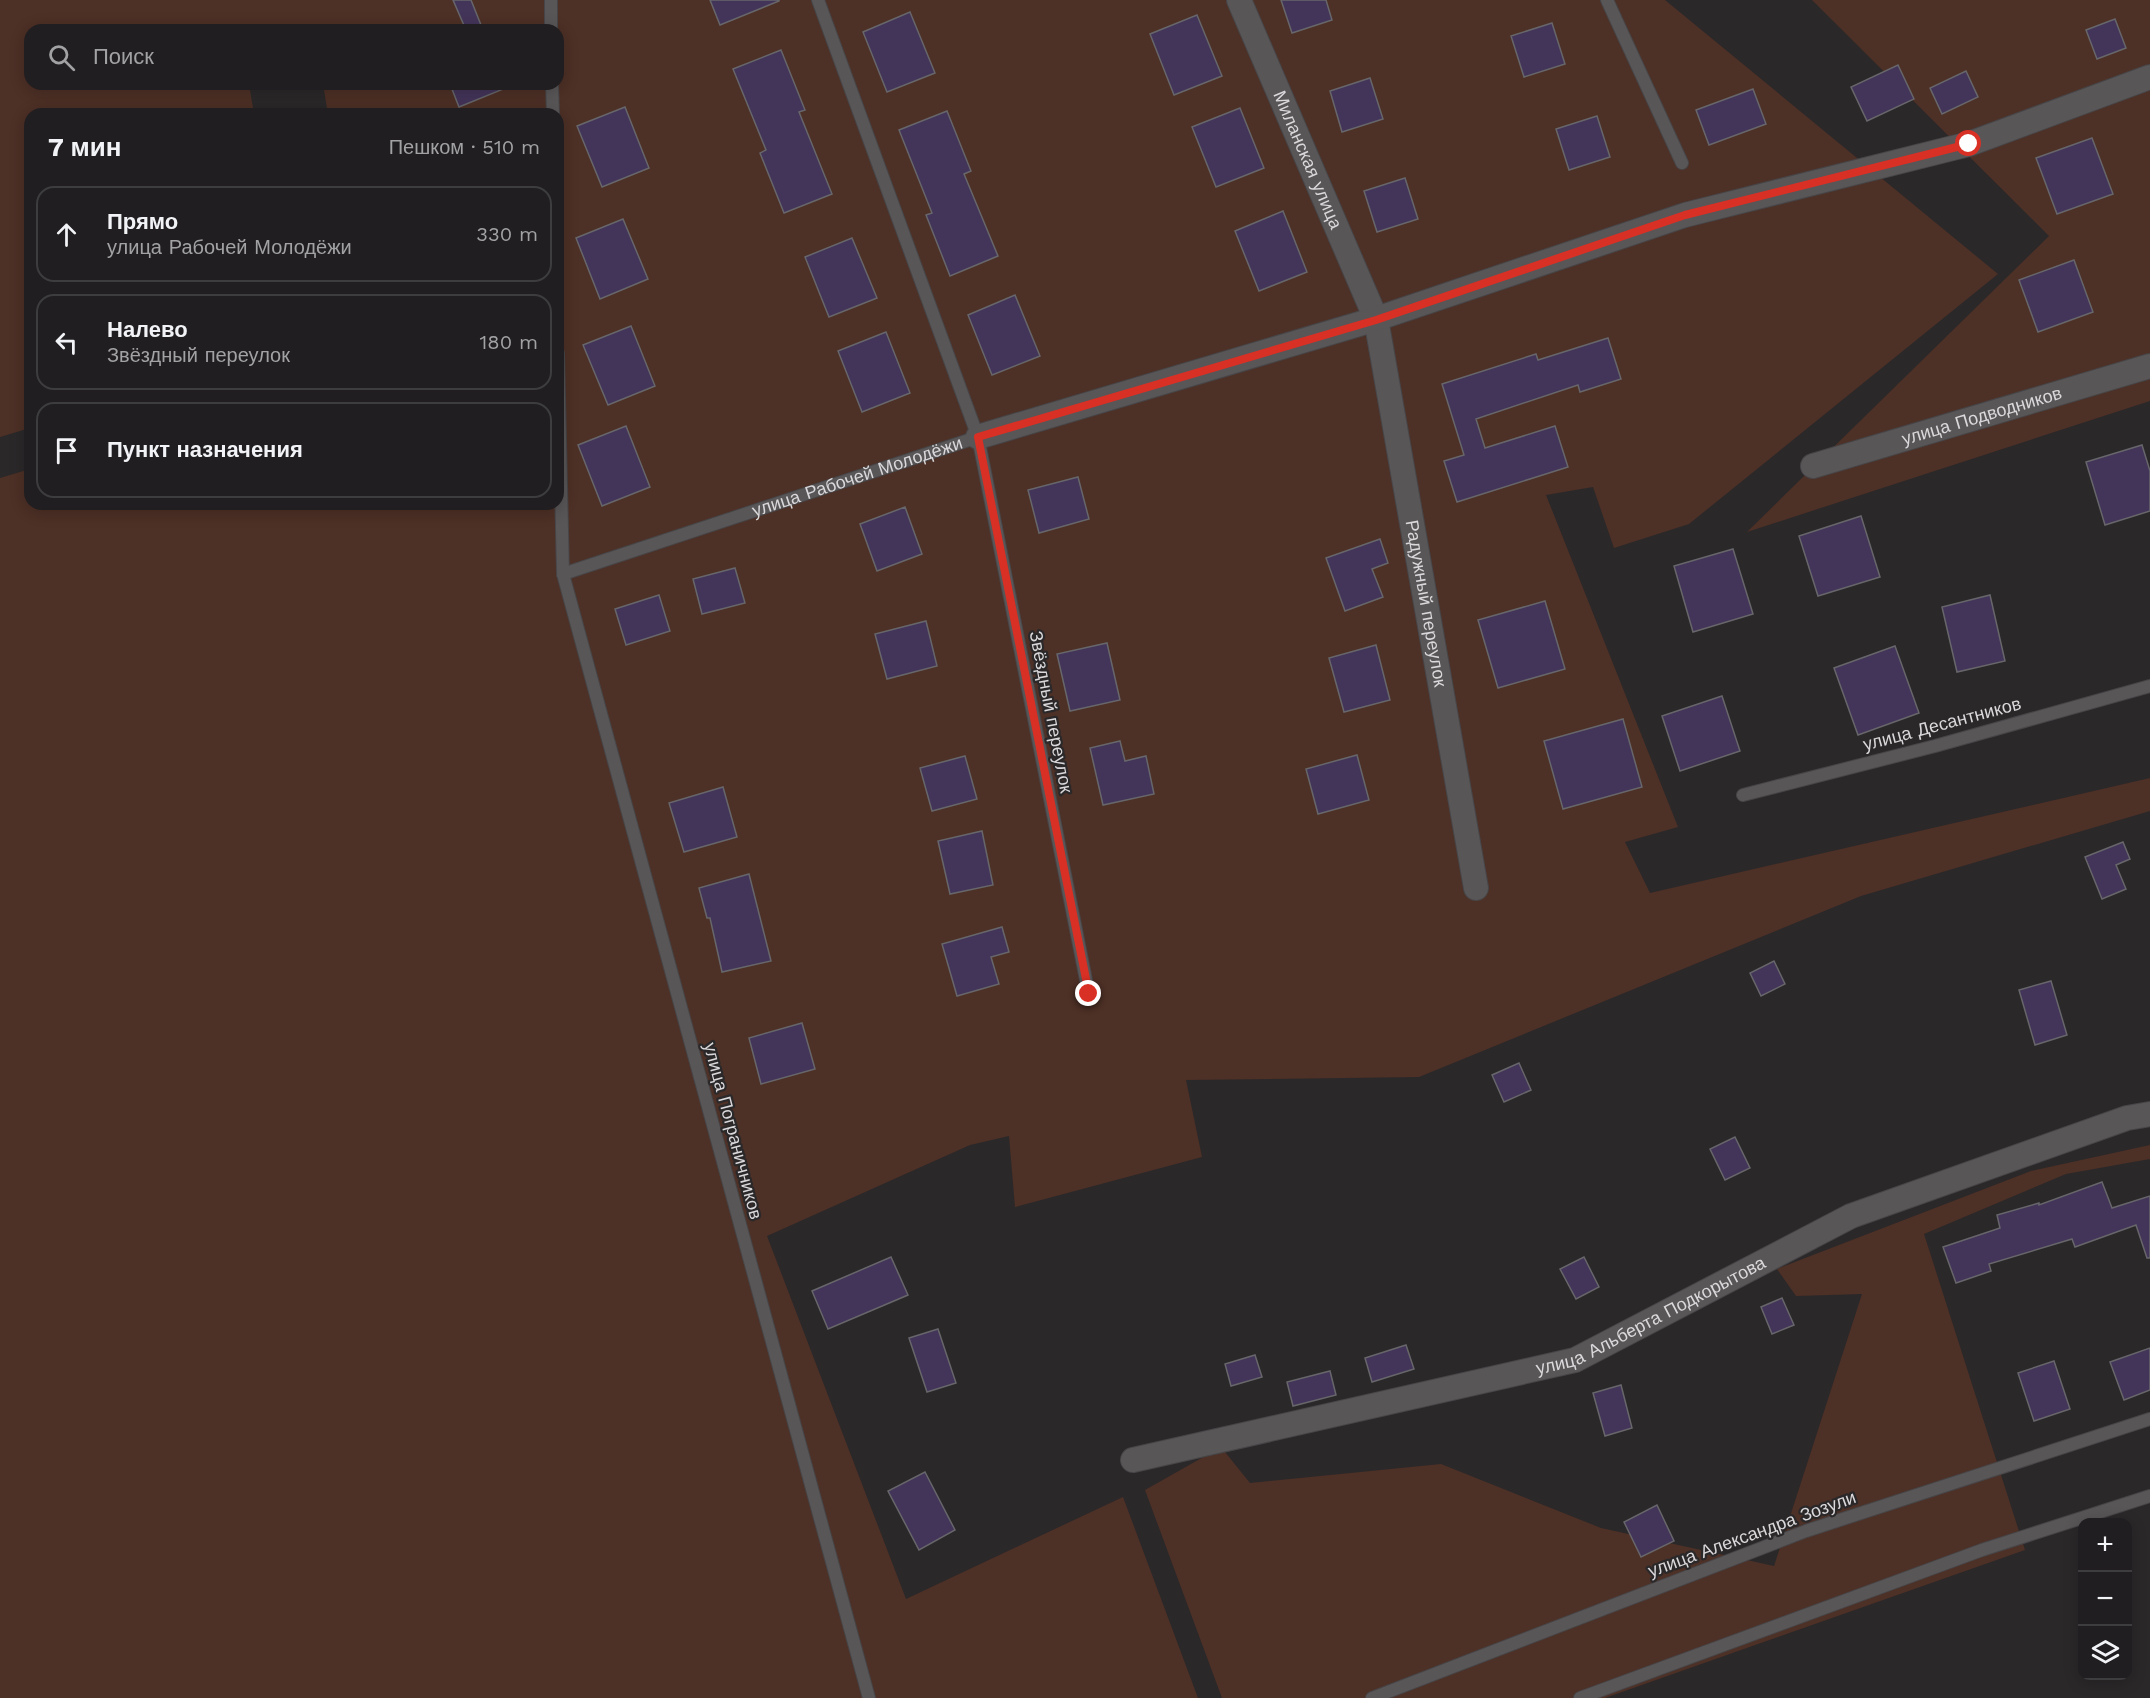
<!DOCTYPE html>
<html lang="ru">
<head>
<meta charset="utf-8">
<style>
  :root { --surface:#201e20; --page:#2d2b2d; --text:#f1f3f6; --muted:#a2a2a5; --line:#3d3c3e }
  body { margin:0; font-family:"Work Sans",sans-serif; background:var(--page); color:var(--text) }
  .controls { position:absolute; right:18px; bottom:18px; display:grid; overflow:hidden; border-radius:12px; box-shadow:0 3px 15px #0003 }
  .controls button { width:54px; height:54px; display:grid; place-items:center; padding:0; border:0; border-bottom:2px solid var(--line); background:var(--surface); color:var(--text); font:30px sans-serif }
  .stop { position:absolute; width:18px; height:18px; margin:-14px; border:4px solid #d93025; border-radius:50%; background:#fff }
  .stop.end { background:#d93025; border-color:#fff; box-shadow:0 2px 6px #0008 }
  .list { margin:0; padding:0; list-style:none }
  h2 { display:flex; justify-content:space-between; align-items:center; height:78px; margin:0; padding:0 24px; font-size:26px }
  h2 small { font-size:20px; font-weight:400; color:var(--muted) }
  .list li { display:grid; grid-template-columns:39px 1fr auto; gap:18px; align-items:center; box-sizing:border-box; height:96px; margin:0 12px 12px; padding:0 12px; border:2px solid var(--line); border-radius:18px }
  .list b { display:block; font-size:22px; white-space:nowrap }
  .list p { margin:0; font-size:20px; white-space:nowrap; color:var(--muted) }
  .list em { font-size:20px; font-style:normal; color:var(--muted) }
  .icon { flex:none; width:33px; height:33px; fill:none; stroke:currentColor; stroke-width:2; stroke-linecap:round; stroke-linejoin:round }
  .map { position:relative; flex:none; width:2150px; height:1698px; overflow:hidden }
  .search { position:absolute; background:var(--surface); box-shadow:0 3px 15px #0003; left:24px; top:24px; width:540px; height:66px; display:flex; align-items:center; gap:15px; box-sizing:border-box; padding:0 21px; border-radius:18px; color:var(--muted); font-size:22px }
  .panel { position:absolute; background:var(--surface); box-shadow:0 3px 15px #0003; left:24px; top:108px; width:540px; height:402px; border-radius:18px }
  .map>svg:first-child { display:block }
  .green { fill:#4d3026 }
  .building { fill:#433459; stroke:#67666a; stroke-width:1.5 }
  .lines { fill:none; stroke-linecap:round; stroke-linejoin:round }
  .lane-casing { stroke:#474547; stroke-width:14 }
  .street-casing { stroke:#474547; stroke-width:26 }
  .lane { stroke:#595658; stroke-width:12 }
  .street { stroke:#595658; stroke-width:24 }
  .route { stroke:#d93025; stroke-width:8 }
  .labels { text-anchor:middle; stroke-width:4.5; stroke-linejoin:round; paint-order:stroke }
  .street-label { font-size:18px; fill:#dad8da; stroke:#2b282a }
</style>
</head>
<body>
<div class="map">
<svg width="2150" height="1698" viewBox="0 0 2150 1698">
  <rect width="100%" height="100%" fill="#2b282a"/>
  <g class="green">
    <path d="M0 0H1665L1998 274 1689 524 1614 548 1593 487 1546 495 1678 827 1625 842 1650 893 2150 778V811L1861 896 1419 1077 1186 1080 1202 1157 1015 1207 1009 1136 970 1145 767 1236 906 1599 1123 1497 1198 1698H0V478L30 469V504H558V114H328L323 84H558V30H30V84H249L254 114H30V428L0 437Z"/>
    <path d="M1812 0H2150V401L1747 532 2049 236Z"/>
    <path d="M2150 1145V1159L2066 1174 1924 1234 2025 1550 1605 1698H1222L1145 1490 1221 1447 1250 1483 1441 1464 1601 1528 1774 1566 1862 1294 1796 1296 1777 1269 2031 1171Z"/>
  </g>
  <g class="building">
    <path d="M453 0H471L483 30H466Z"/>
    <path d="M710 0H779V1L720 25Z"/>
    <path d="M1281 0H1326L1332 20 1292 33Z"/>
    <path d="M910 12 935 73 887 92 863 32Z"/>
    <path d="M1197 15 1222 76 1174 95 1150 34Z"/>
    <path d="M2115 19 2126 48 2097 59 2086 30Z"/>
    <path d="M1552 23 1565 64 1524 77 1511 36Z"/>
    <path d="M781 50 805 110 799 112 832 194 784 213 760 153 766 150 733 69Z"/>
    <path d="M1898 65 1914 99 1867 121 1851 87Z"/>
    <path d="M1966 71 1978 97 1942 114 1930 88Z"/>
    <path d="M1370 78 1383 119 1342 132 1330 91Z"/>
    <path d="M450 84H513V85L459 107Z"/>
    <path d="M1753 89 1766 124 1709 145 1696 110Z"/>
    <path d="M625 107 649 168 602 187 577 126Z"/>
    <path d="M1240 108 1264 168 1216 187 1192 127Z"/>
    <path d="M947 111 971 171 964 174 998 256 950 276 926 215 932 213 899 130Z"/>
    <path d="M1597 116 1610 157 1569 170 1556 129Z"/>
    <path d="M2092 138 2113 194 2057 214 2036 158Z"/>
    <path d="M1405 178 1418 219 1377 232 1364 191Z"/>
    <path d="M1283 211 1307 272 1259 291 1235 231Z"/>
    <path d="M623 219 648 279 600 299 576 238Z"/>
    <path d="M852 238 877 298 829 317 805 257Z"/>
    <path d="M2074 260 2093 312 2038 332 2019 280Z"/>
    <path d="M1015 295 1040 356 992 375 968 315Z"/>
    <path d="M631 326 655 386 608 405 583 345Z"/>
    <path d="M886 332 910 393 862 412 838 351Z"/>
    <path d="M1608 338 1621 379 1580 392 1578 385 1476 419 1485 448 1555 426 1568 467 1457 502 1444 461 1464 455 1442 384 1536 354 1538 360Z"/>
    <path d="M626 426 650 487 602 506 578 445Z"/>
    <path d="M2142 445 2150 471V511L2105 525 2086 462Z"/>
    <path d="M1078 477 1089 519 1039 533 1028 490Z"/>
    <path d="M905 507 922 554 877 571 860 524Z"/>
    <path d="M1861 516 1880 577 1818 596 1799 536Z"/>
    <path d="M1380 539 1388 563 1372 569 1383 597 1345 611 1326 558Z"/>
    <path d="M1733 549 1753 614 1693 632 1674 566Z"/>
    <path d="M735 568 745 603 702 614 693 579Z"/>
    <path d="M659 595 670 631 626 645 615 609Z"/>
    <path d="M1990 595 2005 661 1957 672 1942 607Z"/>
    <path d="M1545 601 1565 669 1498 688 1478 620Z"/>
    <path d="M926 621 937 666 887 679 875 634Z"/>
    <path d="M1107 643 1120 700 1070 711 1057 654Z"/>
    <path d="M1376 645 1390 700 1344 712 1329 658Z"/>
    <path d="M1895 646 1919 713 1858 735 1834 668Z"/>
    <path d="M1722 696 1740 751 1680 771 1662 716Z"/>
    <path d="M1623 719 1642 787 1563 809 1544 741Z"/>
    <path d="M1120 741 1125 761 1146 756 1154 794 1103 805 1090 748Z"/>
    <path d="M1357 755 1369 800 1318 814 1306 769Z"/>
    <path d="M965 756 977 799 932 811 920 768Z"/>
    <path d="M723 787 737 837 684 852 669 803Z"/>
    <path d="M982 831 993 885 950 894 938 841Z"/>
    <path d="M2123 842 2130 859 2116 865 2126 889 2102 899 2085 857Z"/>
    <path d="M749 874 771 961 722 972 710 918H707L699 888Z"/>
    <path d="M1002 927 1009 952 991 957 999 984 957 996 942 944Z"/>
    <path d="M1774 961 1785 984 1761 996 1750 973Z"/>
    <path d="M2051 981 2067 1035 2035 1045 2019 990Z"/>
    <path d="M802 1023 815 1069 761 1084 749 1038Z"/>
    <path d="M1519 1063 1531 1090 1504 1102 1492 1075Z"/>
    <path d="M1735 1137 1750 1168 1725 1180 1710 1149Z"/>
    <path d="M2102 1182 2112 1208 2150 1196V1258H2147L2136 1225 2075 1247 2072 1239 1989 1264 1991 1271 1956 1283 1943 1247 2000 1228 1997 1215 2039 1203V1205Z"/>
    <path d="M891 1257 908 1295 828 1329 812 1291Z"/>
    <path d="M1584 1257 1599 1287 1576 1299 1560 1269Z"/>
    <path d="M1782 1298 1794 1325 1772 1334 1761 1307Z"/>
    <path d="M938 1329 956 1383 927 1392 909 1338Z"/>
    <path d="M1406 1345 1414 1369 1372 1382 1365 1358Z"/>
    <path d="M2150 1348V1390L2124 1400 2110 1362Z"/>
    <path d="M1255 1355 1262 1377 1231 1386 1225 1364Z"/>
    <path d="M2054 1361 2070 1409 2034 1421 2018 1373Z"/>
    <path d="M1330 1371 1336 1395 1293 1406 1287 1382Z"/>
    <path d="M1621 1385 1632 1428 1605 1436 1593 1393Z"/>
    <path d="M925 1472 955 1530 919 1550 888 1491Z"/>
    <path d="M1657 1505 1674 1541 1641 1557 1624 1522Z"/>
  </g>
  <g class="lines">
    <defs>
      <g id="lane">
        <path d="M551 0V30"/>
        <path d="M818 0 978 437 1089 995"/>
        <path d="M1607 0 1682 163"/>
        <path d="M552 84 553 114"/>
        <path d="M558 353 563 574 869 1698"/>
        <path id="s1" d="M563 574 978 437"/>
        <path d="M1743 795 1935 746 2150 686"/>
        <path d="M1372 1698 1806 1531 2150 1419"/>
        <path d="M1580 1698 1982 1550 2150 1496"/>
      </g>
      <g id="street">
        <path id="s2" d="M1239 0 1376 319 1476 888"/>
        <path d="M978 437 1376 319 1685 215 1969 144 2150 77"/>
        <path id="s3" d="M1813 466 2150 366"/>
        <path id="s4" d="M1133 1460 1575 1360 1851 1216 2127 1118 2150 1114"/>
      </g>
    </defs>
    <use href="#lane" class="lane-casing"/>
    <use href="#street" class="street-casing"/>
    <use href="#lane" class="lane"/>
    <use href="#street" class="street"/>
  </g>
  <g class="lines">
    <path class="route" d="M1089 994 978 437 1376 320 1685 215 1969 144"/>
  </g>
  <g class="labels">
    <g class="street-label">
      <text dy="6" stroke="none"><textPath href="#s2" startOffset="174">Миланская улица</textPath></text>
      <text dy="6" stroke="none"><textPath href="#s3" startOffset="176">улица Подводников</textPath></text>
      <text dy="6" stroke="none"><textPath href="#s1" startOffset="310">улица Рабочей Молодёжи</textPath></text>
      <text dy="6" stroke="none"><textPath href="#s2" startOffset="636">Радужный переулок</textPath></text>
      <text transform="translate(1051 712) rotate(79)" y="6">Звёздный переулок</text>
      <text transform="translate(1942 724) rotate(-15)" y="6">улица Десантников</text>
      <text transform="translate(733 1131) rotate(75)" y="6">улица Пограничников</text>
      <text dy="6" stroke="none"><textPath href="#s4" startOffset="540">улица Альберта Подкорытова</textPath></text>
      <text transform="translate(1752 1534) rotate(-20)" y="6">улица Александра Зозули</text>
    </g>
  </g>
</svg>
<div class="controls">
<button>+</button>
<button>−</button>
<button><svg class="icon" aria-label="layers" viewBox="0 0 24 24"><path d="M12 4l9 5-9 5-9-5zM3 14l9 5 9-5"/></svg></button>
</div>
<div class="stop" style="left:1969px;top:144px"></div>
<div class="stop end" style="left:1089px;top:994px"></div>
<div class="search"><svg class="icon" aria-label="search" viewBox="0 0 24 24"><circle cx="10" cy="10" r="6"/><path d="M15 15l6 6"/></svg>Поиск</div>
<section class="panel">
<h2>7 мин<small>Пешком · 510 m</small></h2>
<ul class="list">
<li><svg class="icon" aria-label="ahead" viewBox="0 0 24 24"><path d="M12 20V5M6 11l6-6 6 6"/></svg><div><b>Прямо</b><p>улица Рабочей Молодёжи</p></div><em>330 m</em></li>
<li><svg class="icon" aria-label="left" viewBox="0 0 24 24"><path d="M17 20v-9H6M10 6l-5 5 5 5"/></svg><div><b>Налево</b><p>Звёздный переулок</p></div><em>180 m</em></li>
<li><svg class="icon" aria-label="arrive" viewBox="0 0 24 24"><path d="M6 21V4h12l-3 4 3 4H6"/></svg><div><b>Пункт назначения</b></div></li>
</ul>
</section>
</div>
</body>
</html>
